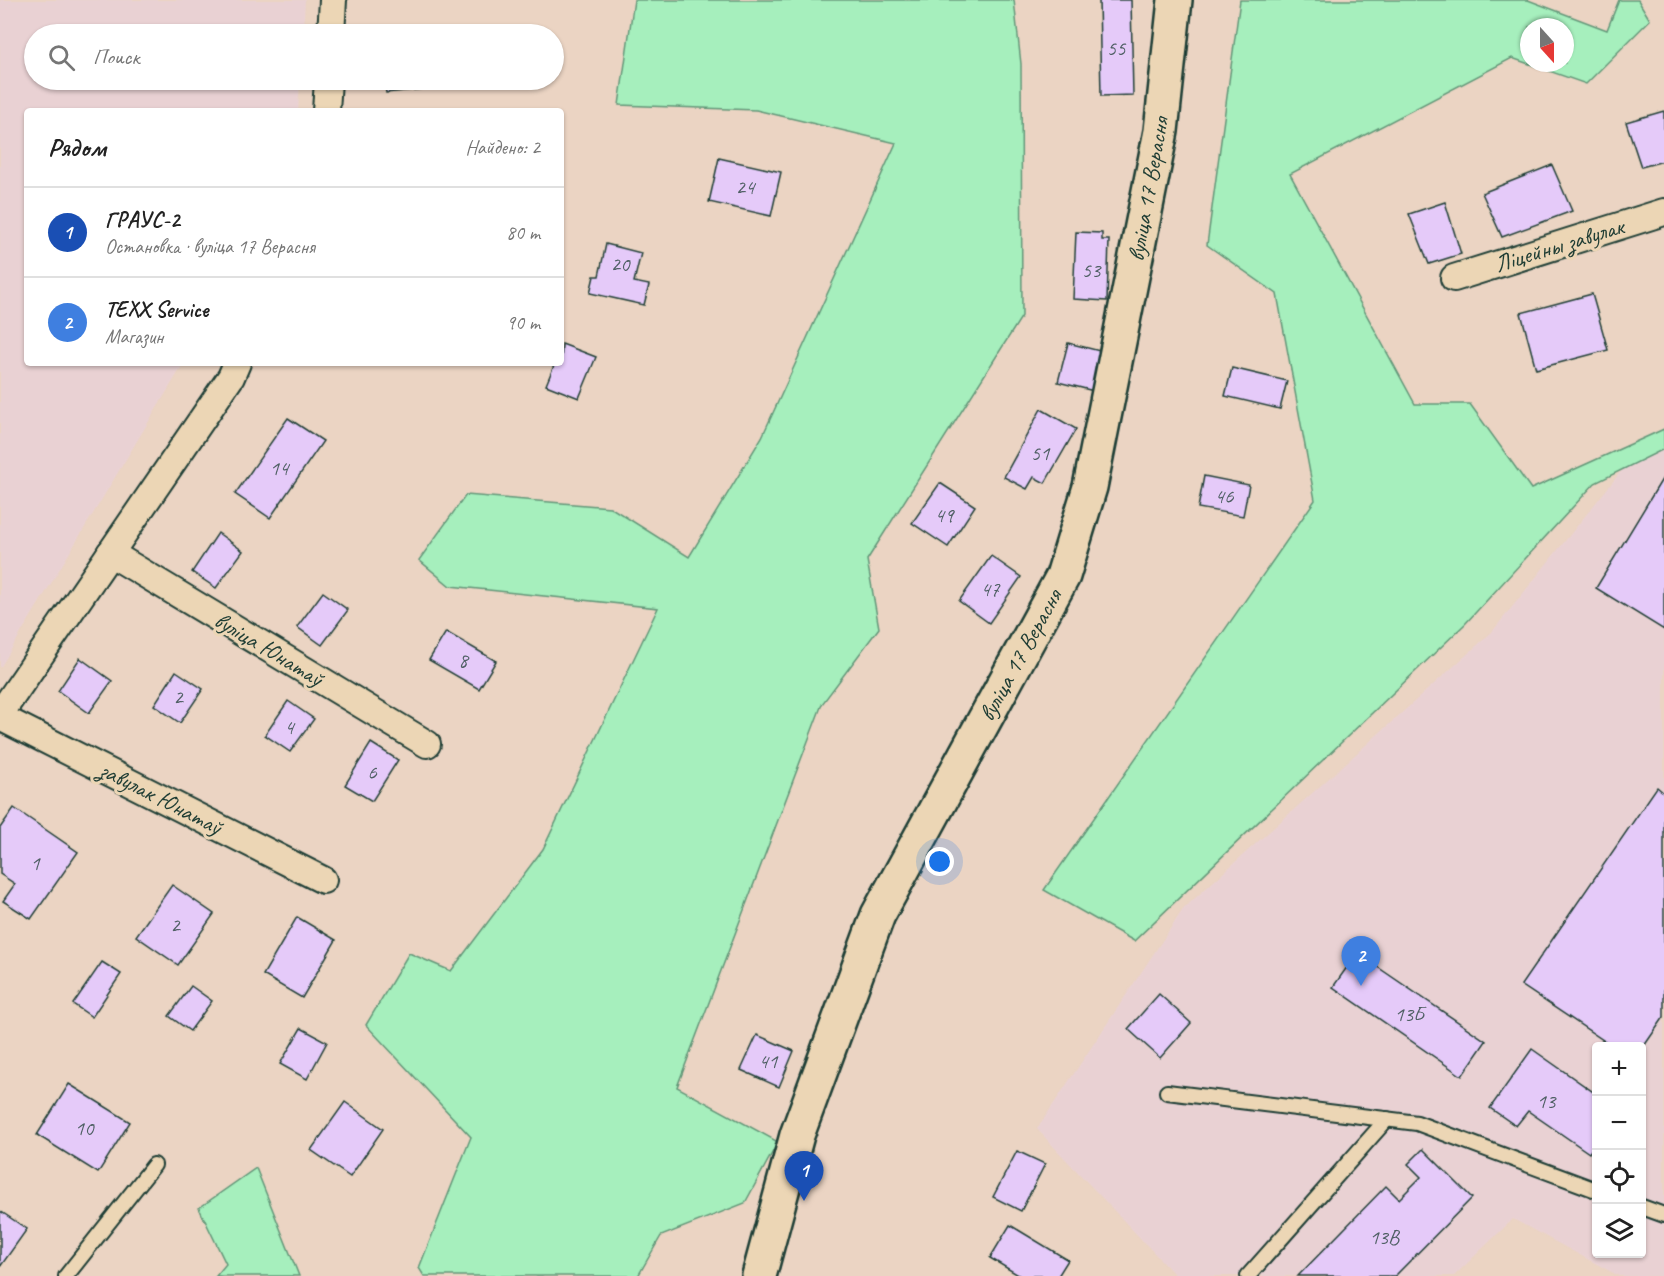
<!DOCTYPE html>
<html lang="ru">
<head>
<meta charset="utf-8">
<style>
  :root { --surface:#fff; --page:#f2f2f2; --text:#222; --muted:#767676; --line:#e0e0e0; --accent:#ea580c }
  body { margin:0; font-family:Caveat,sans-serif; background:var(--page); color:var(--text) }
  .controls { position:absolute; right:18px; bottom:18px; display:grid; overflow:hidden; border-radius:6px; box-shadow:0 2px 4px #0004 }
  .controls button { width:54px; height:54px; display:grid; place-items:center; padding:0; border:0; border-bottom:2px solid var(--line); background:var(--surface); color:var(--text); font:30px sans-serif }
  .compass { position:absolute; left:1520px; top:18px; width:54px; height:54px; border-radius:50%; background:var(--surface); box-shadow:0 2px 4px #0004; rotate:159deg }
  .you { position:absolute; left:940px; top:862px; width:21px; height:21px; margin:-15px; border:4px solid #fff; border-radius:50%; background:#1a73e8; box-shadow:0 0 0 9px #1a73e833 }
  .badge { display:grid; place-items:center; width:39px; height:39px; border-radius:50%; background:var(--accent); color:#fff; font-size:20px; font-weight:700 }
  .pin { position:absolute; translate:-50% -50px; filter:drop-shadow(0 2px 3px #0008) }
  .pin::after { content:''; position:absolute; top:32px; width:21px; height:18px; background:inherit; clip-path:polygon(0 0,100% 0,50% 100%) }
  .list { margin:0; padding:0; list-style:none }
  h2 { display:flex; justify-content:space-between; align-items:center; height:78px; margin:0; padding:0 24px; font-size:26px }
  h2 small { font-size:20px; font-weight:400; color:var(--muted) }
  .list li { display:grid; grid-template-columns:39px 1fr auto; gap:18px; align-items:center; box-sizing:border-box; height:90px; padding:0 24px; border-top:2px solid var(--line) }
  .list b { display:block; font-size:22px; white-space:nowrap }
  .list p { margin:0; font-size:20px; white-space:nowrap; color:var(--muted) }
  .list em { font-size:20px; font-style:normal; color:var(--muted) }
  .icon { flex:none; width:33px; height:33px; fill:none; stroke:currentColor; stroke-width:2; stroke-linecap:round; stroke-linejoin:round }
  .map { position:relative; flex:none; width:1664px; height:1276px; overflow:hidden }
  .search { position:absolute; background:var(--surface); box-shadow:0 2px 4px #0004; left:24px; top:24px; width:540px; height:66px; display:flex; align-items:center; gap:15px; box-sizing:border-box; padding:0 21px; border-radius:33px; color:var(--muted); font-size:22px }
  .panel { position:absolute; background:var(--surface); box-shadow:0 2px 4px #0004; left:24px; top:108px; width:540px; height:258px; border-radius:6px }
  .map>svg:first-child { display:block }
  .built { fill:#e9d1d3; fill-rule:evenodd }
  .green { fill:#a6efbd; stroke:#629678; stroke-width:1.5; fill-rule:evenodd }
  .building { fill:#e5caf9; stroke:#1f3d34; stroke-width:1.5 }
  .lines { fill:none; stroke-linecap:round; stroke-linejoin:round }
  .lane-casing { stroke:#1f3d34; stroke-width:18 }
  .street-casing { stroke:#1f3d34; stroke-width:30 }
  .secondary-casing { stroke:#1f3d34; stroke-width:38 }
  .lane { stroke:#ecd6b5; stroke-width:14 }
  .street { stroke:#ecd6b5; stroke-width:26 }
  .secondary { stroke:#ecd6b5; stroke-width:33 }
  .labels { text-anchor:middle; stroke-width:6; stroke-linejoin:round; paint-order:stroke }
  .number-label { font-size:21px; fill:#506065 }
  .street-label { font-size:24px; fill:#1f3d34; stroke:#ecd6b5 }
</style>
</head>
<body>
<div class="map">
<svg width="1664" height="1276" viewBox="0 0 1664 1276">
  <rect width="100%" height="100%" fill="#ebd4c3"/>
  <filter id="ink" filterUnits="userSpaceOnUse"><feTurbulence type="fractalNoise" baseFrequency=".0167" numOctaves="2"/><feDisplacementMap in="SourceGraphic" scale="12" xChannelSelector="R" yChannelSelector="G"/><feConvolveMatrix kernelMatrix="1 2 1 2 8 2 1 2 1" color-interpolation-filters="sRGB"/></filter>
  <g filter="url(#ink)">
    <g class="built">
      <path d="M0 0H305L303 34H34V80H300L298 111H27V363H184L0 668Z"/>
      <path d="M1651 434 1664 440V1276H1619L1513 1219 1454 1276H1176L1037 1129 1184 908 1492 632ZM1596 1046H1642V1254H1596Z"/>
    </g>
    <g class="green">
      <path d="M634 0H1014L1021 64 1022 316 867 560 879 628 822 704 677 1087 778 1142 745 1203 661 1236 638 1276H424L419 1268 471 1137 366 1025 409 953 451 971 543 849 658 608 450 586 419 560 466 495 610 507 689 557 762 437 896 143 756 110 619 105Z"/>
      <path d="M1240 0H1528L1607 30 1619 0H1638L1650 20 1586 84 1512 58 1290 174 1415 404H1470L1531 489 1664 429V449L1595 483 1465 624 1134 941 1044 890 1315 500 1277 294 1207 245ZM1529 27H1565V63H1529Z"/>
      <path d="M256 1168 299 1276H216L226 1264 199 1208Z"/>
    </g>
    <g class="building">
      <path d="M1099 0H1131L1133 95 1101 96Z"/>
      <path d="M384 80H422L423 89 386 93Z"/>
      <path d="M1664 111V161L1641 167 1626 122Z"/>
      <path d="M719 158 781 172 771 216 709 202Z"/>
      <path d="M1552 165 1572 211 1502 237 1482 193Z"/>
      <path d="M1445 202 1461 254 1429 264 1409 214Z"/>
      <path d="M1076 232 1102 233V240H1109L1107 301 1073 299Z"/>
      <path d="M606 244 641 253 634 282 649 285 644 305 590 293 594 276H599Z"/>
      <path d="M1592 294 1608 350 1536 369 1521 313Z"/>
      <path d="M1068 343 1104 352 1094 391 1058 382Z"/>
      <path d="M562 344 596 357 579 398 546 385 555 363H561Z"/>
      <path d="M1232 368 1287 381 1280 409 1225 396Z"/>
      <path d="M1041 409 1076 429 1045 483 1034 477 1027 489 1004 477Z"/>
      <path d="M288 418 323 441 270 518 235 494Z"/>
      <path d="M1204 476 1249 485 1243 516 1198 508Z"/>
      <path d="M1664 476V630L1596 588Z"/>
      <path d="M940 483 975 506 948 547 912 523Z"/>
      <path d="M218 533 243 551 216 588 192 572Z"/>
      <path d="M991 556 1021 577 989 623 959 601Z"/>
      <path d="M323 592 348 610 322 645 297 627Z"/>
      <path d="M446 632 496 661 479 689 429 660Z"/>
      <path d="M80 658 112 681 89 713 58 691Z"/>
      <path d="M176 671 203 689 180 723 154 705Z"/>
      <path d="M288 701 314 719 290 752 265 735Z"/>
      <path d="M371 743 398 760 372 801 345 785Z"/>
      <path d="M1657 787 1664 793V1017L1642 1049V1046H1612L1521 985Z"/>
      <path d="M14 808 78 852 31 919 3 901 15 884 0 874V828Z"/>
      <path d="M172 885 214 914 178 965 136 936Z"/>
      <path d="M297 917 336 940 302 998 263 975Z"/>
      <path d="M1357 953 1486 1041 1462 1076 1333 987Z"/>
      <path d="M102 962 121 974 92 1017 73 1004Z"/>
      <path d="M191 986 212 1001 190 1031 169 1016Z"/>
      <path d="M1159 994 1191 1023 1160 1058 1128 1029Z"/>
      <path d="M301 1028 327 1042 307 1079 280 1064Z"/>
      <path d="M757 1035 794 1051 779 1087 741 1070Z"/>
      <path d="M1532 1049 1596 1094V1143L1589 1153 1528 1111 1516 1126 1490 1108Z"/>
      <path d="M69 1084 130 1122 98 1173 37 1135Z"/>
      <path d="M345 1102 383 1129 350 1177 311 1150Z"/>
      <path d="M1423 1149 1472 1198 1395 1276H1298L1386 1186 1399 1199 1421 1177 1408 1164Z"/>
      <path d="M1017 1151 1045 1164 1021 1211 993 1197Z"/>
      <path d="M0 1211 27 1229 0 1267Z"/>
      <path d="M1010 1225 1068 1260 1058 1276H1020L990 1258Z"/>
    </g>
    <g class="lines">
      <defs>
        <g id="lane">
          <path d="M1167 1092 1417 1123 1596 1190"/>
          <path d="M1642 1207 1664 1215"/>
          <path d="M66 1276 154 1165"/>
          <path d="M1248 1276 1387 1119"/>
        </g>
        <g id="street">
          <path d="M331 34 333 0"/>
          <path d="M326 111 328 80"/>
          <path d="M1454 278 1664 212"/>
          <path d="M110 553 427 744"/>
          <path d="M0 714 231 377 237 363"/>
          <path d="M0 717 323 880"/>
        </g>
        <path id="secondary" d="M759 1276 797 1135 878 915 1063 576 1090 487 1161 131 1175 0"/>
      </defs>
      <use href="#lane" class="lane-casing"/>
      <use href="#street" class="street-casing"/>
      <use href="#secondary" class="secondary-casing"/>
      <use href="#lane" class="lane"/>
      <use href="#street" class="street"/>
      <use href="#secondary" class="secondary"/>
    </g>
  </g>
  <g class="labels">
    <g class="number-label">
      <text x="1116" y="55">55</text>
      <text x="745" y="194">24</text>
      <text x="620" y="271">20</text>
      <text x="1091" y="277">53</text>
      <text x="1040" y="460">51</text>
      <text x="279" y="475">14</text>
      <text x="1224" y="503">46</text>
      <text x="944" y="522">49</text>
      <text x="990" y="596">47</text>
      <text x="463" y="667">8</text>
      <text x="178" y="704">2</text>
      <text x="289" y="734">4</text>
      <text x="372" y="779">6</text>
      <text x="35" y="870">1</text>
      <text x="175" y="932">2</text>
      <text x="1409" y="1021">13Б</text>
      <text x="768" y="1068">41</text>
      <text x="1546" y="1108">13</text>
      <text x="84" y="1135">10</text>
      <text x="1384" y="1244">13В</text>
    </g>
    <g class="street-label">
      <text transform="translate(1148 189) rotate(-80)" y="8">вуліца 17 Верасня</text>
      <text transform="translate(1559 245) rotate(-17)" y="8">Ліцейны завулак</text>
      <text transform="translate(269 649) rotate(31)" y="8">вуліца Юнатаў</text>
      <text transform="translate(1020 655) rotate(-61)" y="8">вуліца 17 Верасня</text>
      <text transform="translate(161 798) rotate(27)" y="8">завулак Юнатаў</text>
    </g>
  </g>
</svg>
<div class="controls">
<button>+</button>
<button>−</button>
<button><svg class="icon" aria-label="locate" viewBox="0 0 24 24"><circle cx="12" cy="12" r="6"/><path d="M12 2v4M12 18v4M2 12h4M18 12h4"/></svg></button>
<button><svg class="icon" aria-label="layers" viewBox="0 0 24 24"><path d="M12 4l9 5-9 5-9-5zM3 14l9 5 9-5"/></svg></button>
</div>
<svg class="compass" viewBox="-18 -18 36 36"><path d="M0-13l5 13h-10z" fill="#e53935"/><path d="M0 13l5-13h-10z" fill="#767676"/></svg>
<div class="you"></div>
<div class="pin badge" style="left:804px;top:1201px;background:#1a4fb4">1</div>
<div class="pin badge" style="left:1361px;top:986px;background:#3f7fe0">2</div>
<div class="search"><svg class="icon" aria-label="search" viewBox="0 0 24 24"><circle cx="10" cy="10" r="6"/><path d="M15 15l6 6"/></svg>Поиск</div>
<section class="panel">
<h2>Рядом<small>Найдено: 2</small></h2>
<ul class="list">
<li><span class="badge" style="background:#1a4fb4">1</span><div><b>ГРАУС-2</b><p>Остановка · вуліца 17 Верасня</p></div><em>80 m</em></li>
<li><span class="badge" style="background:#3f7fe0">2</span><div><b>TEXX Service</b><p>Магазин</p></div><em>90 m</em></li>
</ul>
</section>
</div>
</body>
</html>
